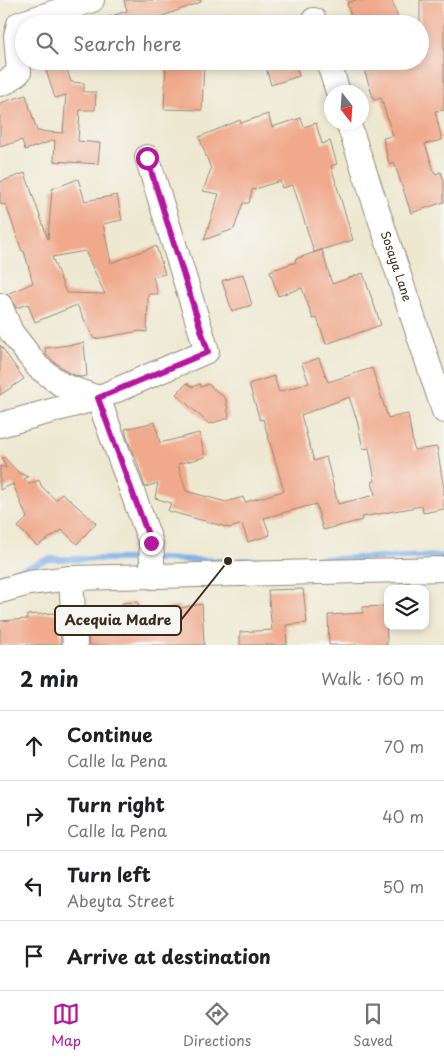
<!DOCTYPE html>
<html lang="en">
<head>
<meta charset="utf-8">
<style>
  :root { --surface:#fff; --page:#f2f2f2; --text:#202124; --muted:#757577; --line:#e0e0e0; --accent:#b5179e }
  body { margin:0; font-family:"Playpen Sans",sans-serif; background:var(--page); color:var(--text) }
  .controls { position:absolute; right:15px; bottom:15px; display:grid; overflow:hidden; border-radius:10px; box-shadow:0 2px 8px #0003 }
  .controls button { width:45px; height:45px; display:grid; place-items:center; padding:0; border:0; border-bottom:1px solid var(--line); background:var(--surface); color:var(--text); font:25px sans-serif }
  .compass { position:absolute; left:324px; top:85px; width:45px; height:45px; border-radius:50%; background:var(--surface); box-shadow:0 2px 8px #0003; rotate:163deg }
  .stop { position:absolute; width:15px; height:15px; margin:-11px; border:4px solid #b5179e; border-radius:50%; background:#fff }
  .stop.end { background:#b5179e; border-color:#fff; box-shadow:0 1px 5px #0008 }
  .list { margin:0; padding:0; list-style:none }
  h2 { display:flex; justify-content:space-between; align-items:center; height:65px; margin:0; padding:0 20px; font-size:21px }
  h2 small { font-size:16px; font-weight:400; color:var(--muted) }
  .list li { display:grid; grid-template-columns:32px 1fr auto; gap:15px; align-items:center; box-sizing:border-box; height:70px; padding:0 20px; border-top:1px solid var(--line) }
  .list b { display:block; font-size:19px; white-space:nowrap }
  .list p { margin:0; font-size:16px; white-space:nowrap; color:var(--muted) }
  .list em { font-size:16px; font-style:normal; color:var(--muted) }
  .icon { flex:none; width:28px; height:28px; fill:none; stroke:currentColor; stroke-width:2; stroke-linecap:round; stroke-linejoin:round }
  .map { position:relative; flex:none; width:444px; height:645px; overflow:hidden }
  .search { position:absolute; background:var(--surface); box-shadow:0 2px 8px #0003; left:15px; right:15px; top:15px; height:55px; display:flex; align-items:center; gap:12px; box-sizing:border-box; padding:0 18px; border-radius:28px; color:var(--muted); font-size:19px }
  .sheet { height:345px; background:var(--surface) }
  nav { display:flex; justify-content:space-around; align-items:center; box-sizing:border-box; height:70px; border-top:1px solid var(--line); background:var(--surface); font-size:14px; color:var(--muted) }
  nav a { display:grid; justify-items:center; gap:2px }
  nav .on { color:var(--accent) }
  .map>svg:first-child { display:block }
  .lines { fill:none; stroke-linecap:round; stroke-linejoin:round }
  .stream { stroke:#7aafe8; stroke-width:6 }
  .building { fill:#f0a98b; fill-rule:evenodd }
  .street-casing { stroke:#948977; stroke-width:26 }
  .street { stroke:#fff; stroke-width:24 }
  .route { stroke:#b5179e; stroke-width:6 }
  .labels { text-anchor:middle; stroke-width:5; stroke-linejoin:round; paint-order:stroke }
  .street-label { font-size:12px; fill:#3b2a1e; stroke:#f6f6f2 }
  .leader { fill:none; stroke:#3b2a1e; stroke-width:2 }
  .callout-dot { fill:#3b2a1e; stroke:#f6f6f2; stroke-width:2 }
  .callout { fill:#f6f6f2; stroke:#3b2a1e; stroke-width:2 }
  .callout-label { font-size:14px; text-anchor:middle; font-weight:bold; fill:#3b2a1e }
</style>
</head>
<body>
<div class="map">
<svg width="444" height="645" viewBox="0 0 444 645">
  <rect width="100%" height="100%" fill="#f6f6f2"/>
  <filter id="ink" filterUnits="userSpaceOnUse"><feTurbulence type="fractalNoise" baseFrequency=".02" numOctaves="2"/><feDisplacementMap in="SourceGraphic" scale="10" xChannelSelector="R" yChannelSelector="G"/><feConvolveMatrix kernelMatrix="1 2 1 2 8 2 1 2 1" color-interpolation-filters="sRGB"/></filter>
  <filter id="wash" filterUnits="userSpaceOnUse"><feTurbulence type="fractalNoise" baseFrequency=".0096" numOctaves="4" result="noise"/><feDisplacementMap in="SourceGraphic" scale="20" xChannelSelector="R" yChannelSelector="G"/><feGaussianBlur stdDeviation="1.12" result="paint"/><feColorMatrix in="noise" values="0 0 0 0 0 0 0 0 0 0 0 0 0 0 0 0 0 1.4 0 .05"/><feComposite in="paint" operator="in"/></filter>
  <g filter="url(#wash)">
    <rect width="100%" height="100%" fill="#eee8d0"/>
    <g class="lines">
      <path class="stream" d="M0 577 49 559H164L228 561 444 556"/>
    </g>
    <g id="blocks">
      <g class="building">
        <path d="M124 0H201V2L141 24H97V21L127 11Z"/>
        <path d="M356 0H392L398 19 382 24H353L347 3Z"/>
        <path d="M420 0H444V110L435 111 442 140 425 144 435 174 441 172 444 181V202L411 213 394 162 389 164 383 138 393 136 381 98 374 100 361 61H420Z"/>
        <path d="M43 61H64L71 82 84 83V92H96L95 110H80L78 141 100 143 98 164 54 161 55 140 25 150 22 140 0 147V103L26 95 37 131 63 133 66 95 55 98Z"/>
        <path d="M166 61H204L202 110 164 109Z"/>
        <path d="M264 61H295L299 76 271 85Z"/>
        <path d="M268 114 272 127 301 118 304 127 316 123 322 144 330 141 337 164 331 166 353 240 314 252 293 185 282 188 280 181 252 190 249 203H243L234 229 204 240 219 194 203 191 211 169 199 137 240 120 241 123Z"/>
        <path d="M25 173 48 239 52 189 78 179 85 201 117 195 122 220 103 224 111 263 156 246 165 274 153 277 158 294H148L147 332 140 331 94 339 77 305 35 322 28 304 16 308 12 299 7 294 33 283 24 251H22L6 205 0 204V182ZM85 251 105 294 66 293 52 257Z"/>
        <path d="M322 250 332 284 363 273 381 325 326 344 317 318 313 319 302 288 278 296 270 271 296 262 295 259Z"/>
        <path d="M243 274 252 305 232 311 222 281Z"/>
        <path d="M84 343 87 376 80 377 69 373 46 355 45 348Z"/>
        <path d="M0 345 24 379 0 395Z"/>
        <path d="M319 358 328 382 372 368 388 418 408 414 414 450 437 447 444 489V509L423 513 422 506 362 517V520L323 530 316 504 264 518 270 535 248 542 242 524 230 528 168 511 171 503 155 498 158 483 145 487 135 456H134L127 438 125 429 155 422 160 443 199 433 205 457 178 464 186 491 226 502 243 497 245 502 284 491 263 419 260 420 249 384 274 376 279 392 309 383 302 364ZM349 397 357 420 363 449 369 448 375 481 372 482 375 495 338 504 326 457 314 461 301 415Z"/>
        <path d="M187 383 192 387 200 384 201 387 208 384 226 399 229 418 209 424 176 394Z"/>
        <path d="M4 457 19 473 28 477 24 479 29 484 39 480 42 487 56 500 62 493 96 523 77 544 62 530 37 546 18 527 27 518 13 484 0 490V466L6 468 2 458Z"/>
        <path d="M303 589 307 623 286 625 287 645H240V632L272 630 268 590Z"/>
        <path d="M138 602 139 613 179 605 180 608 202 604 204 645H89L87 612 122 610V603Z"/>
        <path d="M386 606 387 645H329L328 615 363 613V607Z"/>
        <path d="M54 613V614H59L61 645H0V621L27 619V615Z"/>
      </g>
    </g>
  </g>
  <g filter="url(#ink)">
    <use href="#blocks" fill-opacity="0" stroke="#948977" stroke-width="1"/>
    <g class="lines">
      <defs>
        <g id="street">
          <path d="M314 20 316 24"/>
          <path d="M328 61 338 92"/>
          <path d="M0 84 8 81 19 72 16 36 19 24 92 0"/>
          <path id="s1" d="M348 122 444 411"/>
          <path d="M0 305 11 332 38 367 62 385 98 398"/>
          <path d="M98 398 151 543 153 577"/>
          <path d="M0 425 98 398 207 351 147 157"/>
          <path d="M71 578 75 645"/>
          <path d="M0 591 29 583 71 578 444 569"/>
        </g>
      </defs>
      <use href="#street" class="street-casing"/>
      <use href="#street" class="street"/>
    </g>
  </g>
  <g class="lines" filter="url(#ink)">
    <path class="route" d="M147 158 208 352 98 398 151 543"/>
  </g>
  <g class="labels">
    <g class="street-label">
      <text dy="4" stroke="none"><textPath href="#s1" startOffset="152">Sosaya Lane</textPath></text>
    </g>
  </g>
  <path class="leader" d="M228 561L181 620"/>
  <circle class="callout-dot" cx="228" cy="561" r="5"/>
  <rect class="callout" x="55" y="606" width="126" height="29" rx="5"/>
  <g class="callout-label">
    <text x="118" y="625">Acequia Madre</text>
  </g>
</svg>
<div class="controls">
<button><svg class="icon" aria-label="layers" viewBox="0 0 24 24"><path d="M12 4l9 5-9 5-9-5zM3 14l9 5 9-5"/></svg></button>
</div>
<svg class="compass" viewBox="-18 -18 36 36"><path d="M0-13l5 13h-10z" fill="#e53935"/><path d="M0 13l5-13h-10z" fill="#757577"/></svg>
<div class="stop" style="left:147px;top:158px"></div>
<div class="stop end" style="left:151px;top:543px"></div>
<div class="search"><svg class="icon" aria-label="search" viewBox="0 0 24 24"><circle cx="10" cy="10" r="6"/><path d="M15 15l6 6"/></svg>Search here</div>
</div>
<section class="sheet">
<h2>2 min<small>Walk · 160 m</small></h2>
<ul class="list">
<li><svg class="icon" aria-label="ahead" viewBox="0 0 24 24"><path d="M12 20V5M6 11l6-6 6 6"/></svg><div><b>Continue</b><p>Calle la Pena</p></div><em>70 m</em></li>
<li><svg class="icon" aria-label="right" viewBox="0 0 24 24"><path d="M7 20v-9h11M14 6l5 5-5 5"/></svg><div><b>Turn right</b><p>Calle la Pena</p></div><em>40 m</em></li>
<li><svg class="icon" aria-label="left" viewBox="0 0 24 24"><path d="M17 20v-9H6M10 6l-5 5 5 5"/></svg><div><b>Turn left</b><p>Abeyta Street</p></div><em>50 m</em></li>
<li><svg class="icon" aria-label="arrive" viewBox="0 0 24 24"><path d="M6 21V4h12l-3 4 3 4H6"/></svg><div><b>Arrive at destination</b></div></li>
</ul>
</section>
<nav>
<a class="on"><svg class="icon" aria-label="map" viewBox="0 0 24 24"><path d="M3 6l6-2 6 2 6-2v14l-6 2-6-2-6 2zM9 4v14M15 6v14"/></svg>Map</a>
<a><svg class="icon" aria-label="directions" viewBox="0 0 24 24"><path d="M12 3l9 9-9 9-9-9zM9 14v-3h6M13 9l2 2-2 2"/></svg>Directions</a>
<a><svg class="icon" aria-label="saved" viewBox="0 0 24 24"><path d="M7 4h10v16l-5-4-5 4z"/></svg>Saved</a>
</nav>
</body>
</html>
